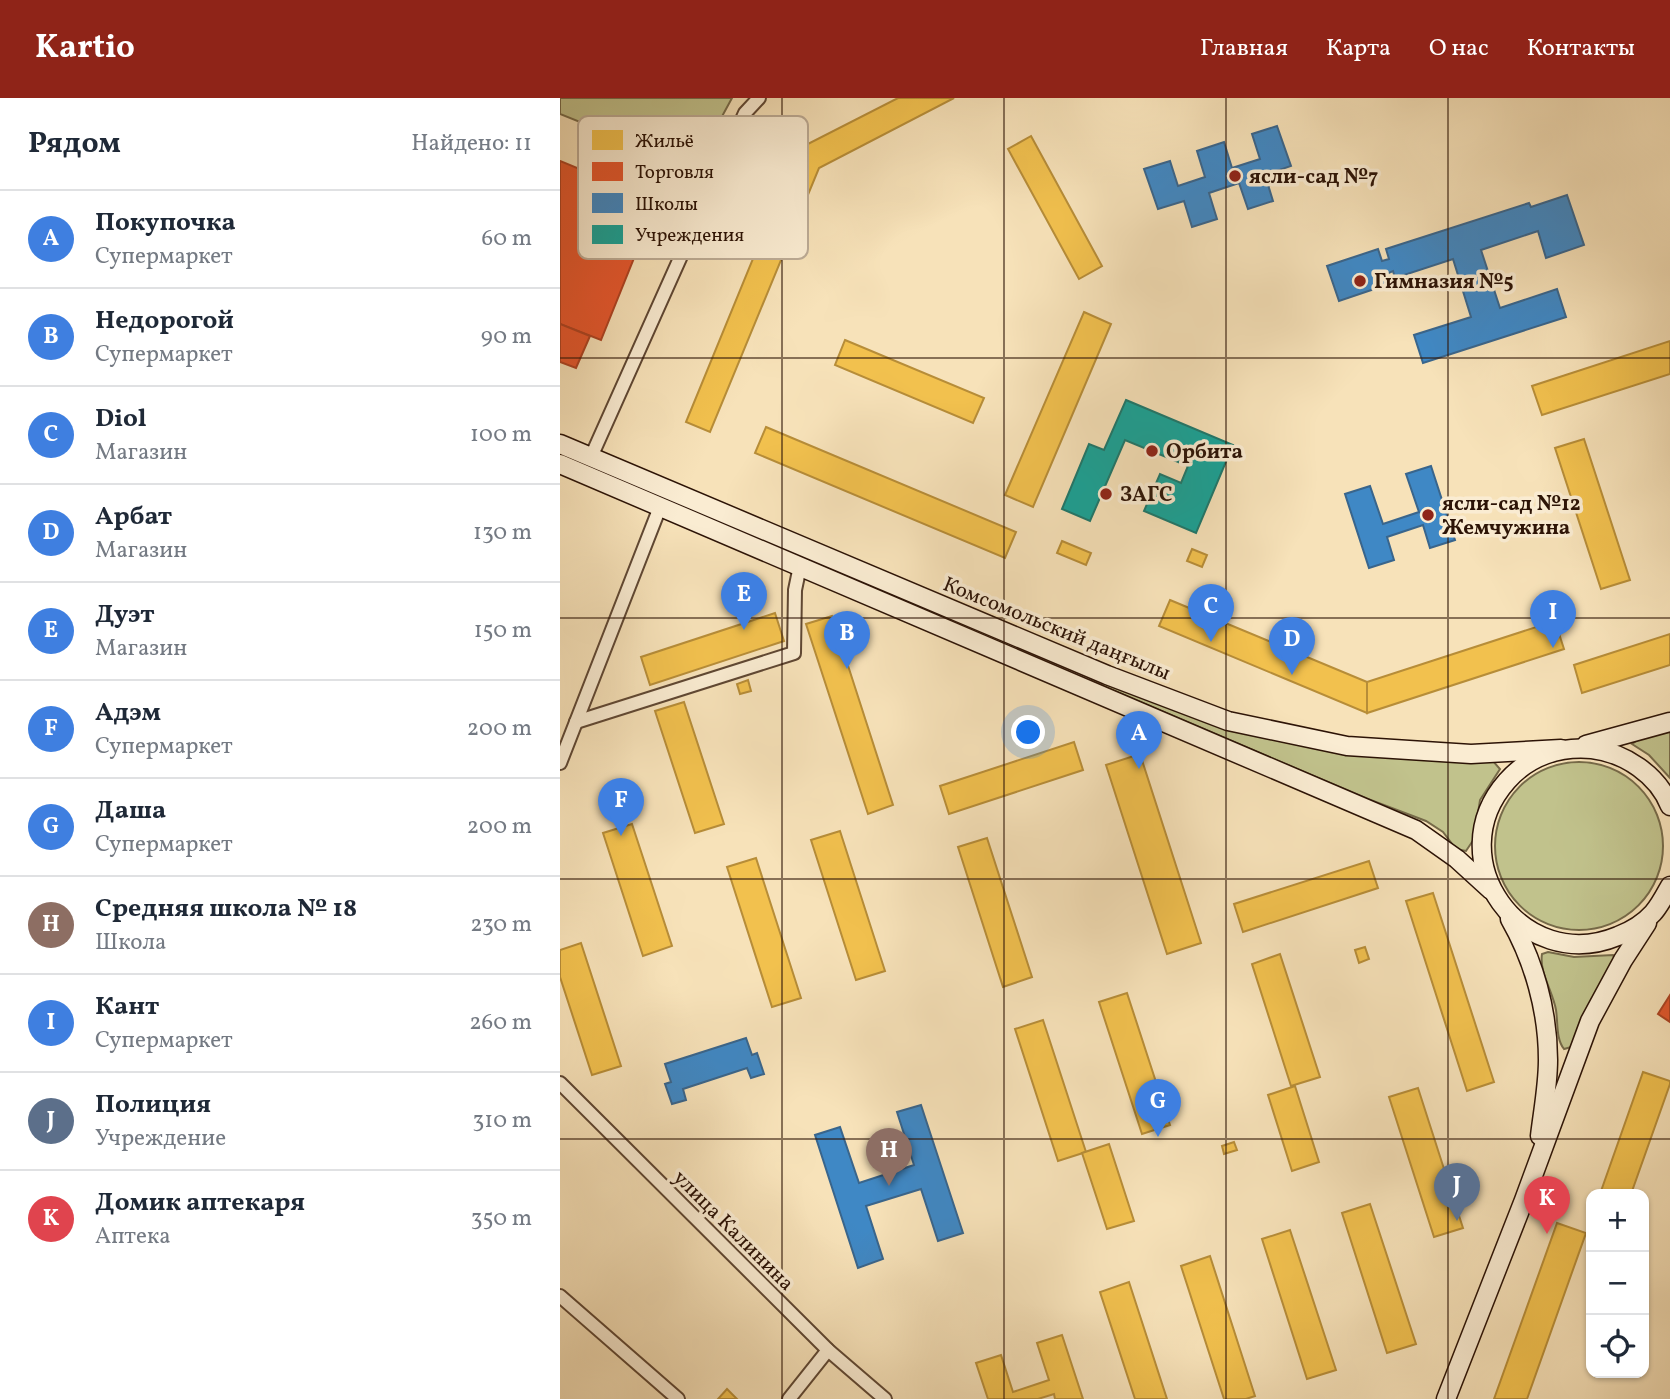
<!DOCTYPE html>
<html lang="ru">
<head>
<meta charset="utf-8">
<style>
  :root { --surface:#fff; --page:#f6f6f7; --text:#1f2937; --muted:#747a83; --line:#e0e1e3; --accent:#8f2418 }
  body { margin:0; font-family:Vollkorn,serif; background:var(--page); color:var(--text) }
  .controls { position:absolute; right:21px; bottom:21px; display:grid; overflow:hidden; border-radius:14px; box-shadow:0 2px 5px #0004 }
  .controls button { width:63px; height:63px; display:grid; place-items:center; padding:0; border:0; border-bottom:2px solid var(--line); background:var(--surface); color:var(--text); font:35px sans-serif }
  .you { position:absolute; left:469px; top:635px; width:24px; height:24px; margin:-18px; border:5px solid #fff; border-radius:50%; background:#1a73e8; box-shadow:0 0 0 10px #1a73e833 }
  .badge { display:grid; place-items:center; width:46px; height:46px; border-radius:50%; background:var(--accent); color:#fff; font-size:23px; font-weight:700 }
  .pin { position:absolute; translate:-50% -58px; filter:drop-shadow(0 2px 4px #0008) }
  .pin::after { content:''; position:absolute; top:37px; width:24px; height:21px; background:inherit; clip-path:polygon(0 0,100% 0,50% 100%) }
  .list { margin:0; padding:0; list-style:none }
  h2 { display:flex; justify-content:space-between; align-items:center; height:91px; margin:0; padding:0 28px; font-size:30px }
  h2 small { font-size:23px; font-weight:400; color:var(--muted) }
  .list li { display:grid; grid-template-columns:46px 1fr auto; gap:21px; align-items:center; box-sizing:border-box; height:98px; padding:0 28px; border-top:2px solid var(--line) }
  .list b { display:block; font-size:26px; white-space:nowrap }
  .list p { margin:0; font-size:23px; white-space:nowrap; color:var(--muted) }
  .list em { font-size:23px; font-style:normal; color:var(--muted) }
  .icon { flex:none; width:38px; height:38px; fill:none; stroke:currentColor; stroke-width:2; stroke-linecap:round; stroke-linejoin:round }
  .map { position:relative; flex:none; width:1110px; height:1301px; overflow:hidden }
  header { display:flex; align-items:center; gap:42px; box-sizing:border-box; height:98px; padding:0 35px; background:var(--accent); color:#fff }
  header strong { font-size:33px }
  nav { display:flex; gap:38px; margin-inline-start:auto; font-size:24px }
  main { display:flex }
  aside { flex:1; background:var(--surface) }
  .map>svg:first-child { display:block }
  .green { fill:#c1c28c; stroke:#766a49; stroke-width:2 }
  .homes { fill:#f2c14e; stroke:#b78d38; stroke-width:2 }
  .shops { fill:#e4572e; stroke:#ad4322; stroke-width:2 }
  .schools { fill:#3f88c5; stroke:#39658c; stroke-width:2 }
  .public { fill:#17a398; stroke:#1d786c; stroke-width:2 }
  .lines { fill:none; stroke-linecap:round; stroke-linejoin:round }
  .street-casing { stroke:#5f4733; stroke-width:16 }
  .secondary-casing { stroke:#2c1306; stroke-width:21 }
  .street { stroke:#faecd2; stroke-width:12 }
  .secondary { stroke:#faecd2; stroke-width:18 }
  .grid { fill:none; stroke:#2c1306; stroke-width:2; stroke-opacity:0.55 }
  .poi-dot { fill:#8f2418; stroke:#faecd2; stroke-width:2.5 }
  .labels { text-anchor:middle; stroke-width:7; stroke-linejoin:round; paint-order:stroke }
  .poi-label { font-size:21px; font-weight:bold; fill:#2c1306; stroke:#faecd2; text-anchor:start }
  .street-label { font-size:21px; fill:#2c1306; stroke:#faecd2 }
  .key { fill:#faecd2; stroke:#bcab95; stroke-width:2 }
  .key-label { font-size:19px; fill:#2c1306 }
</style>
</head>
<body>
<header>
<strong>Kartio</strong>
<nav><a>Главная</a><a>Карта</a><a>О нас</a><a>Контакты</a></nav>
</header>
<main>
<aside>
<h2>Рядом<small>Найдено: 11</small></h2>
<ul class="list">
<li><span class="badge" style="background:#3f7fe0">A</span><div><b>Покупочка</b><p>Супермаркет</p></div><em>60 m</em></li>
<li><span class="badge" style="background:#3f7fe0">B</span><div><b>Недорогой</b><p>Супермаркет</p></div><em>90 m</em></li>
<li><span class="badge" style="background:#3f7fe0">C</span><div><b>Diol</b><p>Магазин</p></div><em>100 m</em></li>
<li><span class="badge" style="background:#3f7fe0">D</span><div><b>Арбат</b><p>Магазин</p></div><em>130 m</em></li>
<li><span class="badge" style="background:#3f7fe0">E</span><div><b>Дуэт</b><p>Магазин</p></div><em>150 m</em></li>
<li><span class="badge" style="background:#3f7fe0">F</span><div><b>Адэм</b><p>Супермаркет</p></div><em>200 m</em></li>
<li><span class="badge" style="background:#3f7fe0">G</span><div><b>Даша</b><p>Супермаркет</p></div><em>200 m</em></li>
<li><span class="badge" style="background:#8d6e63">H</span><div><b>Средняя школа № 18</b><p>Школа</p></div><em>230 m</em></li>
<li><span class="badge" style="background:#3f7fe0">I</span><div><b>Кант</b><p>Супермаркет</p></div><em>260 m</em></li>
<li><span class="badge" style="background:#5c6f8a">J</span><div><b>Полиция</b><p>Учреждение</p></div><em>310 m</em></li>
<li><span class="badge" style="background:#e0444e">K</span><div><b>Домик аптекаря</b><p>Аптека</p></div><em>350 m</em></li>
</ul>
</aside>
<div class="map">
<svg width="1110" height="1301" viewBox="0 0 1110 1301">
  <rect width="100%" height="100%" fill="#f7e2b9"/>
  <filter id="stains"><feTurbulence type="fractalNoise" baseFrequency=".00286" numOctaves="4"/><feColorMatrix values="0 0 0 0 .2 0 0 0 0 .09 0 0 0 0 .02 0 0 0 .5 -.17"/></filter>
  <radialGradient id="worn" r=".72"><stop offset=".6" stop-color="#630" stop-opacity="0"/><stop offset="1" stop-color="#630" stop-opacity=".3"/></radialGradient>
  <g class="green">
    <path d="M0 0H172L134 70 0 16Z"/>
    <path d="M534 577 633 618 932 662 940 671 920 702 914 741 906 753 896 751 883 734 866 723 808 701 531 583Z"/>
    <path d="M1110 633V680L1089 657 1072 646 1079 641Z"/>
    <circle cx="1019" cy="748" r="84"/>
    <path d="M988 854 1014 859 1053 857 1056 864 1015 948 1004 951C996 941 998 925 996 912 993 894 979 874 982 856Z"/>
  </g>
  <g class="homes">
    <path d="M338 0H394L259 70 150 334 126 324 238 51Z"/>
    <path d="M471 38 542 168 519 181 448 51Z"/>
    <path d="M524 214 551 226 473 409 445 397Z"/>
    <path d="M285 242 424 300 413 325 275 267Z"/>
    <path d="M1110 243V276L982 317 972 288Z"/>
    <path d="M206 329 456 434 445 460 195 355Z"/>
    <path d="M1024 341 1070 482 1041 491 995 350Z"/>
    <path d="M502 443 531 455 526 467 497 455Z"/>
    <path d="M632 451 647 457 642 469 627 463Z"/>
    <path d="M610 502 807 584V615L599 528Z"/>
    <path d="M215 515 224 543 90 587 81 559Z"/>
    <path d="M272 518 333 707 308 716 246 526Z"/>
    <path d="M995 523 1004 551 807 615V584Z"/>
    <path d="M1110 536V567L1022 595 1014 567Z"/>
    <path d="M188 582 191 593 180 596 177 586Z"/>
    <path d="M124 604 164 726 135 735 95 613Z"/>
    <path d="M514 644 523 672 389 716 380 688Z"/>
    <path d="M580 656 641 845 607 856 546 667Z"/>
    <path d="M72 726 112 848 83 858 43 735Z"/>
    <path d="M280 733 325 873 296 882 251 742Z"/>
    <path d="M427 740 472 879 443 889 398 749Z"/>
    <path d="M196 760 241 900 212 909 167 769Z"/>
    <path d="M809 763 818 790 683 834 674 806Z"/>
    <path d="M873 795 934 984 907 993 846 803Z"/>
    <path d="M21 845 61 968 32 977 0 879V852Z"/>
    <path d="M805 849 809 861 799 865 795 852Z"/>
    <path d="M720 856 760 979 731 988 692 866Z"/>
    <path d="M567 895 610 1027 582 1036 539 904Z"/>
    <path d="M483 922 526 1054 498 1063 455 931Z"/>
    <path d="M1083 974 1110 983V986L1071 1096H1040Z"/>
    <path d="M735 988 759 1064 732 1073 708 997Z"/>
    <path d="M858 990 903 1130 874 1139 829 999Z"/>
    <path d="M674 1044 677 1052 664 1056 662 1048Z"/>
    <path d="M549 1046 574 1123 547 1131 522 1055Z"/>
    <path d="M810 1106 856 1246 827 1255 782 1115Z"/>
    <path d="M997 1125 1026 1135 967 1301H934Z"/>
    <path d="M730 1132 776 1272 747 1281 702 1141Z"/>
    <path d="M650 1158 695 1298 686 1301H664L621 1168Z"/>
    <path d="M569 1184 607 1301H575L540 1194Z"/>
    <path d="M502 1237 523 1301H495L494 1296 478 1301H428L416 1265 441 1257 453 1294 489 1282 477 1245Z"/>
    <path d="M167 1291 177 1301H158Z"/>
  </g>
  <g class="shops">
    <path d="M0 63 97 103 41 242 0 226Z"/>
    <path d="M0 226 30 238 16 270 0 264Z"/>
    <path d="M1110 897V924L1098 916Z"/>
  </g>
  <g class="schools">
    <path d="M717 28 731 68 705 77 713 103 688 111 679 85 649 95 657 121 632 129 624 103 598 111 584 71 610 63 618 88 645 79 637 53 664 44 672 70 700 61 692 36Z"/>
    <path d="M1007 97 1024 147 986 160 978 133 921 152 940 210 997 191 1006 219 863 265 854 237 911 219 893 161 835 180 833 173 826 176 829 186 779 203 767 168 818 151 822 163 829 161 826 151 969 105 971 109Z"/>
    <path d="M871 368 895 442 870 450 863 427 827 439 834 462 809 470 785 396 810 388 823 426 859 414 846 376Z"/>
    <path d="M186 940 192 957 197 955 204 976 191 980 187 970 123 991 126 1002 112 1006 105 986 111 984 105 966Z"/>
    <path d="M361 1007 403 1135 378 1143 361 1091 306 1108 323 1161 298 1170 255 1037 280 1029 299 1085 354 1067 337 1014Z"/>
  </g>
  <path class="public" d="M566 302 673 347 636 435 584 413 600 376 621 385 628 368 565 342 530 423 502 411 529 346 544 352Z"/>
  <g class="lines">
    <defs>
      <g id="street">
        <path d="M31 359 185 15 199 0"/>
        <path d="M16 624 234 555 235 492 240 468"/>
        <path d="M0 665 100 409"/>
        <path d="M0 985 268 1252 325 1301"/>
        <path d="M0 1198 118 1301"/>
        <path d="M229 1301 268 1252"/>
      </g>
      <g id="secondary">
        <path d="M0 346 547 577 668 623 787 648 911 656 1001 651"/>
        <path d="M0 366 856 732 897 761 931 792"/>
        <path d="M1026 647 1110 624"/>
        <path d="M1110 708C1098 677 1065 655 1032 651 1000 648 969 658 947 683 878 761 962 878 1058 838 1071 833 1084 825 1093 815 1100 807 1105 797 1110 788"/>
        <path d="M950 821C974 863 988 913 988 962 988 987 983 1013 980 1038"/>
        <path d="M886 1301 964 1102 1030 923 1063 862 1087 825"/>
      </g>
    </defs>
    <use href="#street" class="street-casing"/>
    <use href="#secondary" class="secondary-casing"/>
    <use href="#street" class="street"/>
    <use href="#secondary" class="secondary"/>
  </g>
  <path class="grid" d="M222 0V1301M444 0V1301M666 0V1301M888 0V1301M0 260H1110M0 520H1110M0 781H1110M0 1041H1110"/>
  <g class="poi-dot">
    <circle cx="675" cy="78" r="7"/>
    <circle cx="800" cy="183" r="7"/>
    <circle cx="592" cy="353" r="7"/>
    <circle cx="546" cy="396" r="7"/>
    <circle cx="868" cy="417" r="7"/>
  </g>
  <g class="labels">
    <g class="poi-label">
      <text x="689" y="85">ясли-сад №7</text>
      <text x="814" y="190">Гимназия №5</text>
      <text x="606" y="360">Орбита</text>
      <text x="560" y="403">ЗАГС</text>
      <text x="882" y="412">ясли-сад №12<tspan x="882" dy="24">Жемчужина</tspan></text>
    </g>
    <g class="street-label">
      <text transform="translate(497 530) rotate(22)" y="7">Комсомольский даңғылы</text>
      <text transform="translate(174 1132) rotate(45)" y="7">улица Калинина</text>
    </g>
  </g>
  <rect x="18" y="18" width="230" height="143" rx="10" class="key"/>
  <rect x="32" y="32" width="31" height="20" fill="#f2c14e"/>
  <rect x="32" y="64" width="31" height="19" fill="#e4572e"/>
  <rect x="32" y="95" width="31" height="20" fill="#3f88c5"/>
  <rect x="32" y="127" width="31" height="19" fill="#17a398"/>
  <g class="key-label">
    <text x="75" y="49">Жильё</text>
    <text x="75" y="80">Торговля</text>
    <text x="75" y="112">Школы</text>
    <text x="75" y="143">Учреждения</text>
  </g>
  <rect width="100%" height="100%" filter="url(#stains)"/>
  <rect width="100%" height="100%" fill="url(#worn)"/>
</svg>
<div class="controls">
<button>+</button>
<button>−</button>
<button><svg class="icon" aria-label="locate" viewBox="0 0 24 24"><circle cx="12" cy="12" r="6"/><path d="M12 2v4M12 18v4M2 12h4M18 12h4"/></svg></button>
</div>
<div class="you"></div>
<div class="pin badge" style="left:579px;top:671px;background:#3f7fe0">A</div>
<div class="pin badge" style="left:287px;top:571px;background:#3f7fe0">B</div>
<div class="pin badge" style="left:651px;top:544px;background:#3f7fe0">C</div>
<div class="pin badge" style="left:732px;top:577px;background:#3f7fe0">D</div>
<div class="pin badge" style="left:184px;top:532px;background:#3f7fe0">E</div>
<div class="pin badge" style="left:61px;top:738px;background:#3f7fe0">F</div>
<div class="pin badge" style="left:598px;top:1039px;background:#3f7fe0">G</div>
<div class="pin badge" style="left:329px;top:1088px;background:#8d6e63">H</div>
<div class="pin badge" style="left:993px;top:550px;background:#3f7fe0">I</div>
<div class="pin badge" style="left:897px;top:1123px;background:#5c6f8a">J</div>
<div class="pin badge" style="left:987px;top:1136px;background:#e0444e">K</div>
</div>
</main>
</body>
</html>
